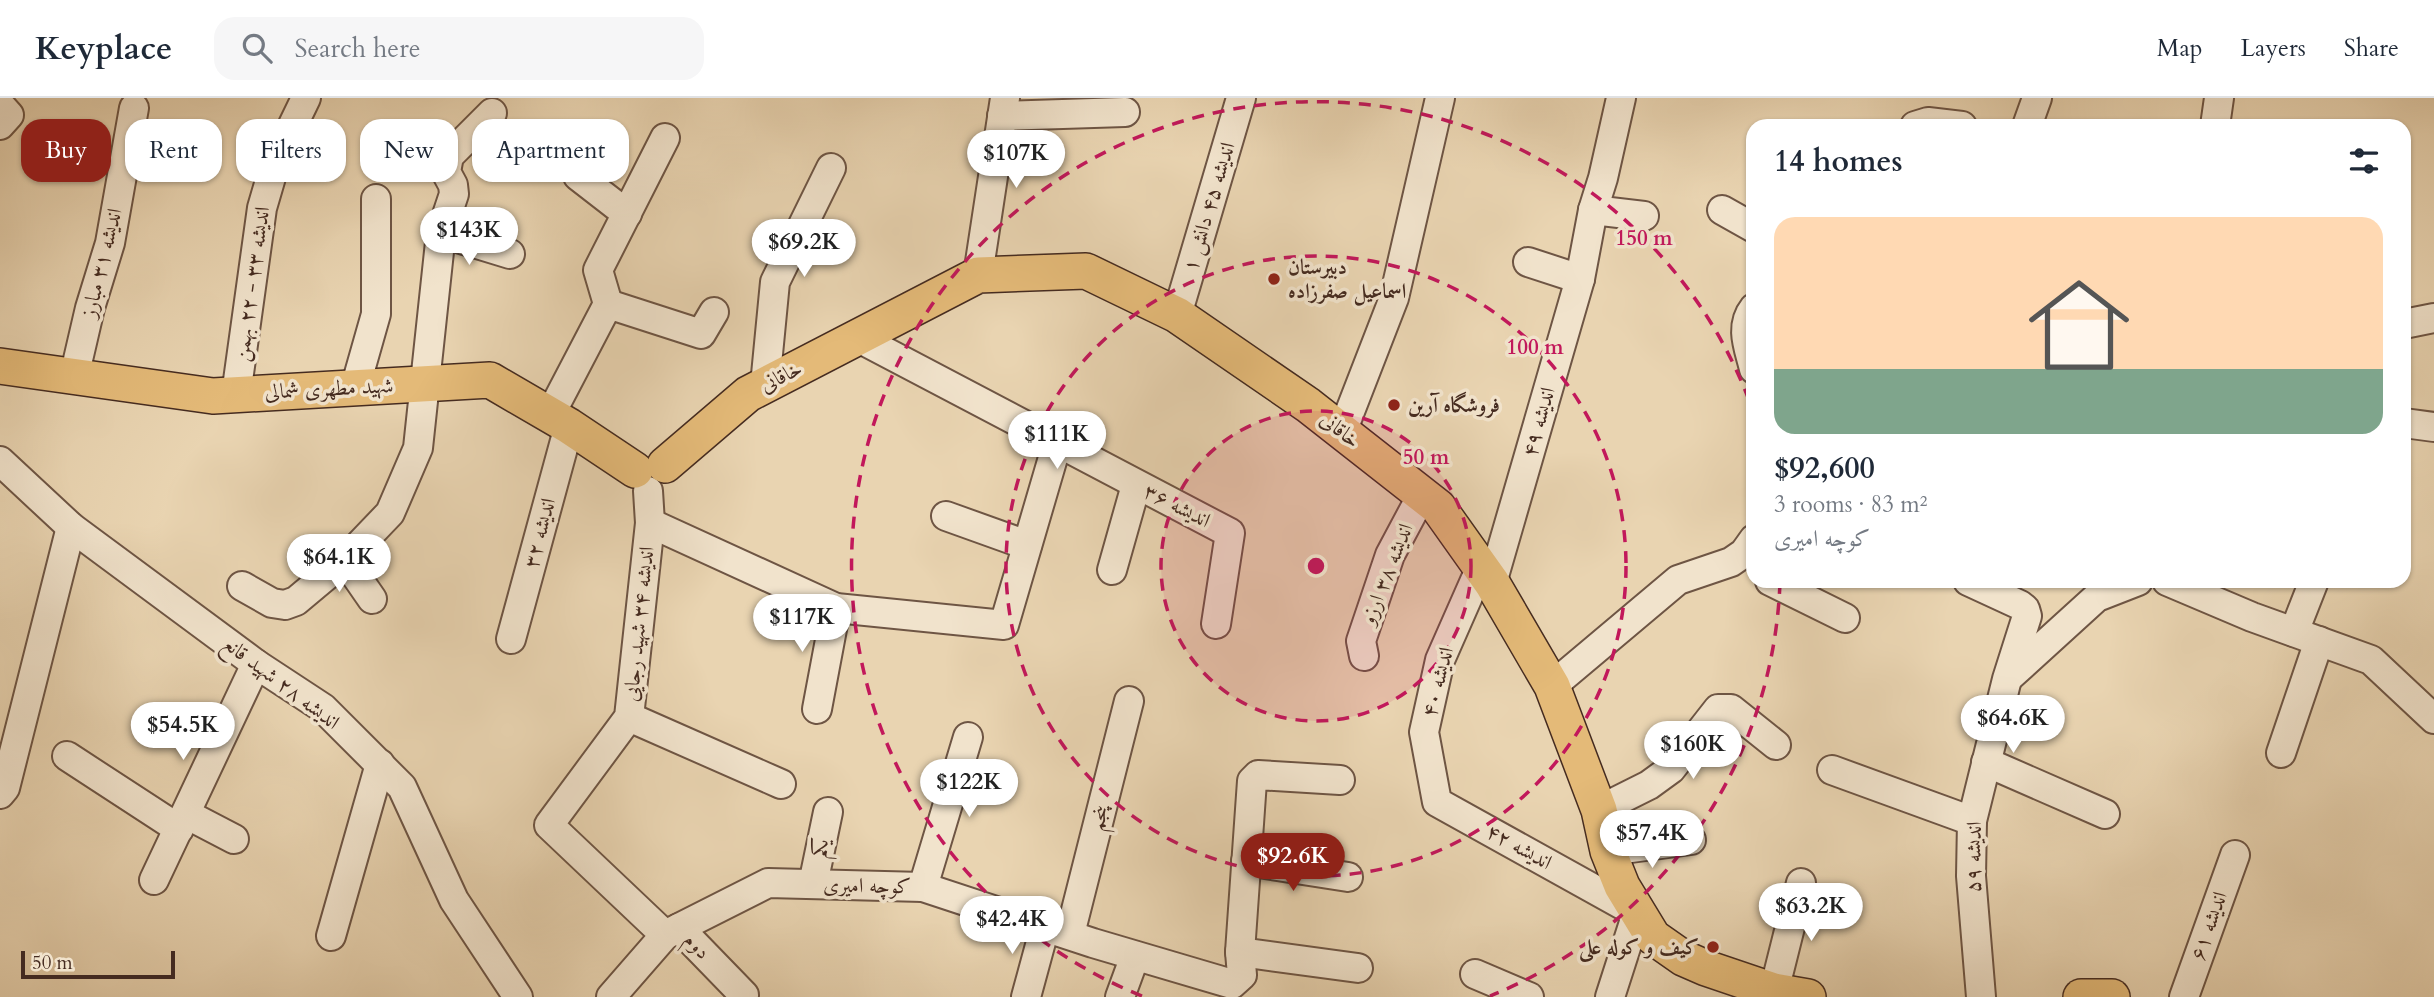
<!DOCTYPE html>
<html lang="en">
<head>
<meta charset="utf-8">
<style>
	:root { --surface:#fff; --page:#f6f6f7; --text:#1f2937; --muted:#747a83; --line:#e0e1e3; --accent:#8f2418 }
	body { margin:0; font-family:Cardo,Amiri,serif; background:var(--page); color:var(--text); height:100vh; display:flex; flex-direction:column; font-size:26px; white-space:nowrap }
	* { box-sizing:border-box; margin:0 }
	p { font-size:23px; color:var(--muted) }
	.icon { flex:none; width:38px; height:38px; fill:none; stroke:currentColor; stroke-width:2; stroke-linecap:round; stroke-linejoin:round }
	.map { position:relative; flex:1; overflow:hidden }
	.panel { position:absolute; left:1746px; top:21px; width:665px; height:469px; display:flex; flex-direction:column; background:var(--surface); border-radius:21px; box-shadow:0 2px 5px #0004 }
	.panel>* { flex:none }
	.hud { position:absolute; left:21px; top:21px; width:665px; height:63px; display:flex; gap:14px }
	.scale { position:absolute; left:21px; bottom:18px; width:154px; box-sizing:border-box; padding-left:7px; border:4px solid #452b20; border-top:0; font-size:19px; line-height:24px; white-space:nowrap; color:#452b20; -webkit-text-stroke:5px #f1e3cc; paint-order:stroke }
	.price { position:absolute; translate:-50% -60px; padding:0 16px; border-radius:24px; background:#fff; color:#222; font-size:23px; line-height:46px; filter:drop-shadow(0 2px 4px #0008) }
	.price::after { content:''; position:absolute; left:50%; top:42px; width:21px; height:16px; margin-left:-10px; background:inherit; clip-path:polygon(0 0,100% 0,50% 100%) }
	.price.current { background:var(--accent); color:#fff }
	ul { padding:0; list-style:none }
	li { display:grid; align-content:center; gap:14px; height:371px; padding:0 28px }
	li+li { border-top:2px solid var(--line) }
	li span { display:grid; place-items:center; height:217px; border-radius:21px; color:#555 }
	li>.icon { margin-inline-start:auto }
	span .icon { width:126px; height:126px; fill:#fffc; stroke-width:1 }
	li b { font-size:30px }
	h2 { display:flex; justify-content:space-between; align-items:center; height:84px; padding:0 28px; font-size:30px }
	.chip { padding:0 24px; border-radius:21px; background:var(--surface); box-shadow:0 2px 5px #0004; font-size:24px; line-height:63px }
	.chip.current { background:var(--accent); color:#fff }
	header { display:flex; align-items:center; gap:42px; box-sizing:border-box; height:98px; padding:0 35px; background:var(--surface); border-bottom:2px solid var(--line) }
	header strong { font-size:33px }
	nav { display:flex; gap:38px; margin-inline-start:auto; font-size:24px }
	.search { width:490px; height:63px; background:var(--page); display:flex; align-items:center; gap:18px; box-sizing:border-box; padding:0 24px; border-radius:21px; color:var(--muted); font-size:26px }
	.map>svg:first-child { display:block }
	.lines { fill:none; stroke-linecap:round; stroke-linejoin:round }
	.minor-casing { stroke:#6e5544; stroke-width:32 }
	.major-casing { stroke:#452b20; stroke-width:38 }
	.minor { stroke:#f1e3cc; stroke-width:28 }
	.major { stroke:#e4ba78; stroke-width:35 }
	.ring { fill:none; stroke:#c2185b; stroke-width:3.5; stroke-dasharray:12 9 }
	.poi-dot { fill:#8f2418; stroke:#f1e3cc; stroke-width:2.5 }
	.labels { text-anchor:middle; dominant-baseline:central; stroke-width:7; stroke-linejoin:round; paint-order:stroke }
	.street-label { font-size:21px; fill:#452b20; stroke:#f1e3cc }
	.poi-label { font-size:21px; font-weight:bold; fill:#452b20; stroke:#f1e3cc; text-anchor:start }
	.centre { fill:#c2185b; stroke:#f1e3cc; stroke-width:3.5 }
	.ring-label { font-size:21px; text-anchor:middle; font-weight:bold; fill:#c2185b; stroke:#f1e3cc; stroke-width:7; stroke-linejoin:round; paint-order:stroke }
</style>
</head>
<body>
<header>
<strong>Keyplace</strong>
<div class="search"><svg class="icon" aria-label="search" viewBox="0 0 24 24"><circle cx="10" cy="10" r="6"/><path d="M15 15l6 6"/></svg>Search here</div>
<nav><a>Map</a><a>Layers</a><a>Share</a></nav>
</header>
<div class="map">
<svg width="2434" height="899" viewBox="0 0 2434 899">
	<rect width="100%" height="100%" fill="#e9d4b1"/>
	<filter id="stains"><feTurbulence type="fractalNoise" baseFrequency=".00286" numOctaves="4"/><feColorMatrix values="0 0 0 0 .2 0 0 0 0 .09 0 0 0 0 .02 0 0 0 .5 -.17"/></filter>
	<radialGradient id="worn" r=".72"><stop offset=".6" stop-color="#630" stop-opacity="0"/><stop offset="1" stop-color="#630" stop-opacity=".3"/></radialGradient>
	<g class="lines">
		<g class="minor-casing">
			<g id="minor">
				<path d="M0,7L9,17L0,27"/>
				<path d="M1002,18L1125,14"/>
				<path d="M1915,28L1928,24L1962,28"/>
				<path d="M2027,28L2037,0"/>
				<path d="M2215,28L2219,0"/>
				<path d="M578,78L627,116"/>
				<path d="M1593,112L1644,118"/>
				<path d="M1722,112L1754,130"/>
				<path d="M441,135L510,156"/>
				<path d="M1528,164L1580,181"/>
				<path d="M978,177L1005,0"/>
				<path d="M608,206L701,236L714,214"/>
				<path d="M1754,210C1739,229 1749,250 1754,271"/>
				<path d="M1177,217L1241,0"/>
				<path d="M2404,226L2434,220"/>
				<path d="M857,239L1230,435L1216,526"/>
				<path d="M74,279L90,210L110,145L134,10"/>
				<path d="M765,287L775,184L831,70"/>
				<path d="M355,290L376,216V101"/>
				<path d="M236,297L262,110L276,62L306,0"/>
				<path d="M550,317L608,206L598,172L665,40"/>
				<path d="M2404,325L2434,329"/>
				<path d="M1342,334L1394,200L1440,0"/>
				<path d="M0,363L71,429L256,566L323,610L402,689L454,802L518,899"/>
				<path d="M946,418L1027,447"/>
				<path d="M650,425L836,510L1004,527L1057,346"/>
				<path d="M345,462L372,501"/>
				<path d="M1481,469L1440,562L1424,634L1437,704L1637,815L1610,899"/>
				<path d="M1112,472L1136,387"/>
				<path d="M1770,483L1845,520"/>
				<path d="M1968,483L2020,507L2025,511L2027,518L2007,581L1972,723L1971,778L1981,899"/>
				<path d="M2167,483L2252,519L2371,562L2434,621"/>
				<path d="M1492,485L1580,181L1593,112L1603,80L1621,0"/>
				<path d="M242,488L272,505L285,507L296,503L345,462L390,415L418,350L441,135L454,96L453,87L446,74L449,58L492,15"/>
				<path d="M2294,534L2314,483"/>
				<path d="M511,541L569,328"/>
				<path d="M1364,558L1361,543L1390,457L1422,397"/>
				<path d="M2009,579L2097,499L2138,483"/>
				<path d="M1552,588L1678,482L1731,464L1744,455L1754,441"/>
				<path d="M817,611L836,510"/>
				<path d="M629,619L781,686"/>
				<path d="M2281,655L2319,543"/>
				<path d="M67,658L179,731"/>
				<path d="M1986,664L2105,716"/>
				<path d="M1832,672L1972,723"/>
				<path d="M0,696L5,690L71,429"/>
				<path d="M1599,712L1649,687L1671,671L1718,611H1731L1776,647"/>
				<path d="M186,716L234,741"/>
				<path d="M1608,753L1691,742"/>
				<path d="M1246,763L1348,779"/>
				<path d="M154,782L256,566"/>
				<path d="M813,786L828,714"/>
				<path d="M923,789L968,639"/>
				<path d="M679,830L744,897"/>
				<path d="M1070,836L1129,603"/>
				<path d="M665,837L768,785L923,789L1093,845L1232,886L1242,877L1240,854L1252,683L1258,677L1340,682"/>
				<path d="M331,838L380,666"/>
				<path d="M1240,854L1358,870"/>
				<path d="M1475,876L1529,899"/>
				<path d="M1774,893L1801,785"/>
				<path d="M611,899L665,837L549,727L629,619L650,425L648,393"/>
				<path d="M1026,899L1045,829"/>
				<path d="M1120,899L1135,858"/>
				<path d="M2184,899L2235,757"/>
			</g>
		</g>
		<g class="major-casing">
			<g id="major">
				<path d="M0,268L213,298L490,282L569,328L635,372"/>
				<path d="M665,367L748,296L978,177L1086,173L1177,217L1308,307L1438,409L1492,485L1552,588L1599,712L1608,753L1622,788L1653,839L1683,860L1706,870L1774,893L1808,899"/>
				<path d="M2081,899H2112"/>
			</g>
		</g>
		<use href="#minor" class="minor"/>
		<use href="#major" class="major"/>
	</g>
	<circle cx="1316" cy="468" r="155" fill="#c2185b" fill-opacity=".12"/>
	<g class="ring">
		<circle cx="1316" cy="468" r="155"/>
		<circle cx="1316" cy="468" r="310"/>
		<path d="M1780 484A464 464 0 0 1 1490 898M1142 898A464 464 0 1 1 1753 313"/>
	</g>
	<g class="poi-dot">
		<circle cx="1274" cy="181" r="7"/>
		<circle cx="1394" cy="307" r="7"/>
		<circle cx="1713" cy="849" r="7"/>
	</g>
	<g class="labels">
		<g class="street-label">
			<text transform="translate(1209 109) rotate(-73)">اندیشه ۴۵ دانش ۱</text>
			<text transform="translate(102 165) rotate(-76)">اندیشه ۳۱ مبارز</text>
			<text transform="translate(252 186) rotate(-82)">اندیشه ۳۳ - ۲۲ بهمن</text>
			<text transform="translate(781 279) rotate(-27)">خاقانی</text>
			<text transform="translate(329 291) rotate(-3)">شهید مطهری شمالی</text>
			<text transform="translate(1539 324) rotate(-74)">اندیشه ۴۹</text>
			<text transform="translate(1340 332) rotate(38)">خاقانی</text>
			<text transform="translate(1177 408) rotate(27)">اندیشه ۳۶</text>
			<text transform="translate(540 435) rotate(-75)">اندیشه ۳۲</text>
			<text transform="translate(1387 476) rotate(-68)">اندیشه ۳۸ ارزو</text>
			<text transform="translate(639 526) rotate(-84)">اندیشه ۳۴ شهید رجایی</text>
			<text transform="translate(1438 584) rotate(-75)">اندیشه ۴۰</text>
			<text transform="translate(281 585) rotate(37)">اندیشه ۲۸ شهید قانع</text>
			<text transform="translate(1099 720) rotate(-76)">پنجم</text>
			<text transform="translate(1519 749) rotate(29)">اندیشه ۴۲</text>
			<text transform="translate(820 750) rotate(-78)">یکم</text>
			<text transform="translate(1974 759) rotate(-89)">اندیشه ۵۹</text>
			<text transform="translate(867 788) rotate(1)">کوچه امیری</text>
			<text transform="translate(2209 828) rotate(-70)">اندیشه ۶۱</text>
			<text transform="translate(697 848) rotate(46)">دوم</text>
		</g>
		<g class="poi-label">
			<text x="1288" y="169">دبیرستان<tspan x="1288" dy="24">اسماعیل صفرزاده</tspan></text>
			<text x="1408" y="307">فروشگاه آرین</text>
			<text x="1699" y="849" text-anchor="end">کیف و کوله علی</text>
		</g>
	</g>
	<circle cx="1316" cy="468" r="10" class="centre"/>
	<g class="ring-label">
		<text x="1644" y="147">150 m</text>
		<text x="1535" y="256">100 m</text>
		<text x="1426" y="366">50 m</text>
	</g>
	<rect width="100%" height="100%" filter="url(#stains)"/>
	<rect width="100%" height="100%" fill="url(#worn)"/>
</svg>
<div class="scale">50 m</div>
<b class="price" style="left:1016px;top:92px">$107K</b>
<b class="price" style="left:469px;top:169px">$143K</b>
<b class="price" style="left:804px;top:181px">$69.2K</b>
<b class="price" style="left:1057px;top:373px">$111K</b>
<b class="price" style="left:339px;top:496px">$64.1K</b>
<b class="price" style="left:802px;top:556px">$117K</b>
<b class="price" style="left:2013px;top:657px">$64.6K</b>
<b class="price" style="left:183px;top:664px">$54.5K</b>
<b class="price" style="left:1693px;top:683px">$160K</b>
<b class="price" style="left:969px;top:721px">$122K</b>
<b class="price" style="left:1652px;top:772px">$57.4K</b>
<b class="price current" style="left:1293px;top:795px">$92.6K</b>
<b class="price" style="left:1811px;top:845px">$63.2K</b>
<b class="price" style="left:1012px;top:858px">$42.4K</b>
<div class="hud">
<a class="chip current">Buy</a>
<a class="chip">Rent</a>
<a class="chip">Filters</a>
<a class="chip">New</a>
<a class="chip">Apartment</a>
</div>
<section class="panel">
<h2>14 homes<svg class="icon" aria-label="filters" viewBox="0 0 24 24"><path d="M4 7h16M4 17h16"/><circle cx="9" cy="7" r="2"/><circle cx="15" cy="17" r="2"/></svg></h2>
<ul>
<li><span style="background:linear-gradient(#ffd9b3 70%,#7fa58c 0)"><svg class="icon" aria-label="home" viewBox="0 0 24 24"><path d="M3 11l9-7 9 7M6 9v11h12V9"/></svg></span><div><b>$92,600</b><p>3 rooms · 83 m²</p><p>کوچه امیری</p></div></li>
</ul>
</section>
</div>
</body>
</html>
